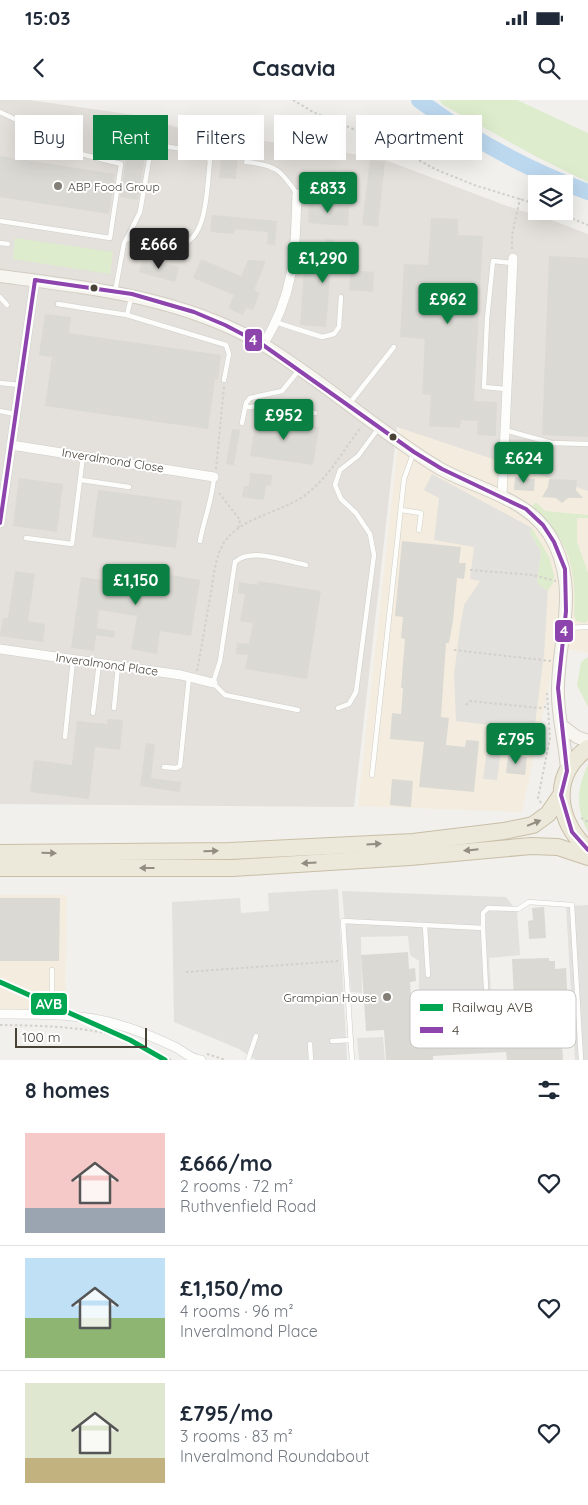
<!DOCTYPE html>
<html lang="en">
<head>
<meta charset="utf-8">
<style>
	:root { --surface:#fff; --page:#f2f2f3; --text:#1f2937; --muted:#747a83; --line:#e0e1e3; --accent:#0b8043 }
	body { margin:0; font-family:Quicksand,sans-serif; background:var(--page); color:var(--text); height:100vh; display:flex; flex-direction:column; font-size:19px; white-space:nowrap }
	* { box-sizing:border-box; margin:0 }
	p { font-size:16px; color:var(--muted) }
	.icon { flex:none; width:28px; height:28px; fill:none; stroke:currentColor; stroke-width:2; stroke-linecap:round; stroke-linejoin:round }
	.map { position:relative; height:960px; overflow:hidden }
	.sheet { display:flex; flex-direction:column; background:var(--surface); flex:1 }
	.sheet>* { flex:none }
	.banner { position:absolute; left:15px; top:15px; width:559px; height:45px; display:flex; gap:10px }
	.controls { position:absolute; left:528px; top:75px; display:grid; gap:10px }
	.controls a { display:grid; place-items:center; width:45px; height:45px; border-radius:0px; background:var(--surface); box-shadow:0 5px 20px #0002; font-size:25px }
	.scale { position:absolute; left:15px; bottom:12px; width:132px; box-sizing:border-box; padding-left:5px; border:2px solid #484237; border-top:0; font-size:14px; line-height:18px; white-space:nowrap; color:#484237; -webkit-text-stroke:4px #fff; paint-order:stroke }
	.price { position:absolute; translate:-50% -42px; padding:0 11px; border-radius:5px; background:var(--accent); color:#fff; font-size:16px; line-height:32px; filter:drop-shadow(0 1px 2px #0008) }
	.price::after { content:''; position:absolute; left:50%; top:30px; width:15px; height:11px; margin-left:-8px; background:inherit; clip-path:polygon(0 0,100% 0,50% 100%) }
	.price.on { background:#222; color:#fff }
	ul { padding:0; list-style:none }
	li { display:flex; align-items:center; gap:15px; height:125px; padding:0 25px }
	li+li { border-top:1px solid var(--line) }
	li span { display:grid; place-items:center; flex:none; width:140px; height:100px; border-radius:0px; color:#555 }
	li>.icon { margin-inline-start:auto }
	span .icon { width:60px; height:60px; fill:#fffc; stroke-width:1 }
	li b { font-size:21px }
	h2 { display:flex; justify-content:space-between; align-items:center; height:60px; padding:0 25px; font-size:21px }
	.tag { padding:0 18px; border-radius:0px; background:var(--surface); box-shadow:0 5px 20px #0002; font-size:18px; line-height:45px }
	.tag.on { background:var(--accent); color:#fff }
	.status { display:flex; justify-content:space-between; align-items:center; height:35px; padding:0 25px; background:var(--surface); direction:ltr }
	.status svg { height:14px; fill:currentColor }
	header { display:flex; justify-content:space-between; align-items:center; height:65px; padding:0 25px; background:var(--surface); font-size:22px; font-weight:700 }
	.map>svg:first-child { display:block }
	.commercial { fill:#f4eddf }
	.industrial { fill:#e4e0db }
	.green { fill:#ddeccc }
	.parking { fill:#e3e1dd }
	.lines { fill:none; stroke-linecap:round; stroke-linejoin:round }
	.river { stroke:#bcd8ef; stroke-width:16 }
	.building { fill:#dbd9d4 }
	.lane-casing { stroke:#cfcec9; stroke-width:5.5 }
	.street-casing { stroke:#cfcec9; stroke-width:10 }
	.secondary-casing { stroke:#d1cdc3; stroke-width:14 }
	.highway-casing { stroke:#c9bea7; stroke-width:18 }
	.path { stroke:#d1d0cb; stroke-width:2; stroke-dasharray:2.5 2.5; stroke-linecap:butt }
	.lane { stroke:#fdfdfc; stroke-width:4.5 }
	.street { stroke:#fdfdfc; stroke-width:9 }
	.secondary { stroke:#f7f5ef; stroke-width:12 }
	.highway { stroke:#ece8da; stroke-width:16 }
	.bus-1-casing { stroke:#fff; stroke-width:8 }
	.bus-1 { stroke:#8e44ad; stroke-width:4 }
	.rail-1-casing { stroke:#fff; stroke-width:9 }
	.rail-1 { stroke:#00a651; stroke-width:5 }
	.oneway { fill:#928d80 }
	.poi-dot { fill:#837f76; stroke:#fff; stroke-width:2 }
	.bus-dot { fill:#484237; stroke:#fff; stroke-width:2 }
	.labels { text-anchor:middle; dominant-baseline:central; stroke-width:4; stroke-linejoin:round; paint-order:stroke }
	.poi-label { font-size:12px; fill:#484237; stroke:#fff; text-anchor:start }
	.street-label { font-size:12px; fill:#484237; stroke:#fff }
	.key { fill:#fff; stroke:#c8c6c3; stroke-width:1 }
	.key-label { font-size:14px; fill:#484237 }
	.line-badge { stroke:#fff; stroke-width:2 }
	.badge-label { font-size:14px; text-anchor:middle; font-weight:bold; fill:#fff }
</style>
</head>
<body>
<div class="status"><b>15:03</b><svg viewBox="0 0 49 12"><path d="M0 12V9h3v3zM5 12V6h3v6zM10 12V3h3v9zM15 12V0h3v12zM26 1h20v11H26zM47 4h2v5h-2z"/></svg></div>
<header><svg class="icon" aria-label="back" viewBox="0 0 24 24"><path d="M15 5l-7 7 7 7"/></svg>Casavia<svg class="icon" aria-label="search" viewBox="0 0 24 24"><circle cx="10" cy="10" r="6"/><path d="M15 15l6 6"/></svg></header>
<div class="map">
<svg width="588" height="960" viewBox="0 0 588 960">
	<rect width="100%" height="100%" fill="#f1f0ec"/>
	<g class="commercial">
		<path d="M400,326L588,391V553L557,547L522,712L358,706Z"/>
		<path d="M0,795H67L65,911L0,910Z"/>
	</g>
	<path class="industrial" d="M0,0H30L134,15L183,29L380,58L507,106L554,121L588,134V391L397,327L354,707L0,704Z"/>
	<g class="green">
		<path d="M439,0H517L588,33V82L537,57L443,5Z"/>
		<path d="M15,138L113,152L110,174L13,159Z"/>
		<path d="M536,402L545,411L588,415V418H577V442L588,473V520L585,523L576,521L574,515C577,468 568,438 532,406Z"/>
		<path d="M532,428L549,457L554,475L553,483L548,490L541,487L537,482L541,452L530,433Z"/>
		<path d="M588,557V607L577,585L581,562Z"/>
		<path d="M588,664V732C575,707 577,689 588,664Z"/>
	</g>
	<g class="parking">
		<path d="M432,374L532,428L530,433L541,452L537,482L541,487L548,490L544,555L531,655L501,651L497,680L483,679L490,625L456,621L454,575L460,527L464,505L480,481L470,479L474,447L434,440L439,398L424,390Z"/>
		<path d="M338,789L347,960H256L239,949L174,922L172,802L240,798L241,813L269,811L268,793Z"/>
		<path d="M342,791L506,797L517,811L520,855L489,858L491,891L419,896V861L410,855L408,836L361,837L362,893L351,892Z"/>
		<path d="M588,805V960H575L566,806Z"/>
		<path d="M383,937L385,960H359L357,938Z"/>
	</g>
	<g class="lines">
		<path class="river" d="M419,0C470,38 528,70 588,92"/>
	</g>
	<g class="building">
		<path d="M223,41L239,42L236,79L219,78Z"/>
		<path d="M127,54L145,56L138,100L120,97Z"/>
		<path d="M0,56L115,74L109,114L0,97Z"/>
		<path d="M370,60L385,62L378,127L362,125Z"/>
		<path d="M324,76L337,77L336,87L323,86Z"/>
		<path d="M309,103L349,106L348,126L308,123Z"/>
		<path d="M212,115L277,121L275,145L267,144L268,132L235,129L234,134L210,132Z"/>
		<path d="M431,118L458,119V135L483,136L474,301L497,302L496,336L477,335L478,321L461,320L460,328L429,326L431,295L422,294L425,239L400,237L404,164L428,165Z"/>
		<path d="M326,139L333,140L332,145L358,148L355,169L331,167L326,227L300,225L304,168L323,169Z"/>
		<path d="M549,156L588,158V337L542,335Z"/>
		<path d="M143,157L179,167L175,182L139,172Z"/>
		<path d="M201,159L241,176L248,160L266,161L254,190L260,193L253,210L246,208L243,215L228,208L234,195L193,178Z"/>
		<path d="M351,170L374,172L373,192L349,190Z"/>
		<path d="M45,214L71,217L69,233L221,255L218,280L215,279L208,329L45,306L52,257L39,255Z"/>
		<path d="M256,317L319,327L313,365L250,356Z"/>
		<path d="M232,329L240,330L234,365L226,364Z"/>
		<path d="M250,373L272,375L271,386L266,385L264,400L242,397L244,386H249Z"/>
		<path d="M515,377L535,379L534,391L514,390Z"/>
		<path d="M19,378L63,384L57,432L13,426Z"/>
		<path d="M549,379L577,380L576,390L583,398H568L562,403L556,398L542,397L548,387Z"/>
		<path d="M98,390L182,401L176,448L92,437Z"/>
		<path d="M402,441L461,447L459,463H466L464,479L457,478L453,521L449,543H446L441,617L449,618L446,645L465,647L466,640L479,641L474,692L419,687L424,642L390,639L392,613L401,614L403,588H401L405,539L401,538L403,517L395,516Z"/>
		<path d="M113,465L200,480L191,536L160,531L157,554L131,549L137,516L99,510L97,528L115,531L114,538L96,535L94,551L71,548L81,477L110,481Z"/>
		<path d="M15,471L35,474L28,521L45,524L43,542L0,536L3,518H8Z"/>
		<path d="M258,481L321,491L307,579L245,569L248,555L236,554L237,543L249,544L253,523L240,521L245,494L238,493L239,482L258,485Z"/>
		<path d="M108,619L123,620L120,650L95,647L89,699L30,692L34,660L72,665L77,621L107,624Z"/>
		<path d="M146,643L155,644L151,678L181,682L180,692L140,686Z"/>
		<path d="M508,655L527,657L525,675L506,673Z"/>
		<path d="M392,679L413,681L411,707L390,705Z"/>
		<path d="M0,798H60L59,861H0Z"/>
		<path d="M544,807L546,838L529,839L528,821L533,820L532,808Z"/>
		<path d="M408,852L409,869L415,868L416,881L410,882L412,913L434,914L435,902L488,899L489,915L495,916V920L515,919L512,859L549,858V861H555V869L566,868L569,925L561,926L563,960H507L506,952L433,956V960H386L384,930L366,931L361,855Z"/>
	</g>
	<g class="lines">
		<g class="lane-casing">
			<g id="lane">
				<path d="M0,12L21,22L33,42L121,64L110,138L0,121"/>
				<path d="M246,62C276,65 281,70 297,94L313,89L353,93"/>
				<path d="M0,143L8,144"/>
				<path d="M115,192L124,143L128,136L140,112L151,49L158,45L206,53L210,61C207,83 208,140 181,144C163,147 144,138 126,139"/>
				<path d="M0,197L7,205"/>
				<path d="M131,198L127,215L226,245L229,254L224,280"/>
				<path d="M58,204L127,215"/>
				<path d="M275,222L322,237L334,234L339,227L341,197"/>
				<path d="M0,283L20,285"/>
				<path d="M506,289L484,287L487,219L493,161L513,163"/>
				<path d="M349,304L394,247"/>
				<path d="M245,307H252L261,303L315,313"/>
				<path d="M0,311L15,314"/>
				<path d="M242,323L246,303L250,298L282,291L299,270"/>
				<path d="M505,330L552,343L588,344"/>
				<path d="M81,380L129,387"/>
				<path d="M401,410L421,413L419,430"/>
				<path d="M26,438L72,444L83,356"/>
				<path d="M200,441C204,418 212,402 214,377"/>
				<path d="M566,528L588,527"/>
				<path d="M114,608L118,566"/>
				<path d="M338,608L349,604L356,592L374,455L370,434L356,413L341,399L335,385L340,370L358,356L378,329"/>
				<path d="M298,610L225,595L213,583L220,561L235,462C251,447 286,461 306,465"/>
				<path d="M93,613L99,563"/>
				<path d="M65,637L73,560"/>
				<path d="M164,667L176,668L180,666L189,577"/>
				<path d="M372,675L404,379L413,354"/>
				<path d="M425,826L428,875"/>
				<path d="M483,828V813L488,808L518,809L529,802L572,805L581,960"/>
				<path d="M52,914V870"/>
				<path d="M332,941L351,940"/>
				<path d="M310,944L311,960"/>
				<path d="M248,960L256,936"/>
				<path d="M352,960L343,821L483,828L486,888"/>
			</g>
		</g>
		<g class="street-casing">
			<g id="street">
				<path d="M263,245C295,193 295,153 297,94"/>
				<path d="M11,345L214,377"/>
				<path d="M502,396L513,158"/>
				<path d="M0,423L35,180"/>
				<path d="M0,549L181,575L213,583"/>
				<path d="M0,914C44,914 87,913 129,928C144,933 160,940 175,947C185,952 190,959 201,960"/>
			</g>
		</g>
		<g class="secondary-casing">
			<g id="secondary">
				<path d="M0,176C91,188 181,197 262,244C324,281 377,331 439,368C479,391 534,398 555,445C578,494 558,539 558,590C557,617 566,644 567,671"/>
				<path d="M561,625L577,637L588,641"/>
			</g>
		</g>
		<g class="highway-casing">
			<g id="highway">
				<path d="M588,648C549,676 557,720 588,750"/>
				<path d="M0,753L230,751L413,742L504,731L533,725L548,714L561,695"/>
				<path d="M0,768H233L410,757L531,746L558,747L588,757"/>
			</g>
		</g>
		<g class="path">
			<path d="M293,0L313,12L391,45L435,69L474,85L536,104"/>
			<path d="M554,111L588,125"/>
			<path d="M512,149C511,130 517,116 520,98"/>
			<path d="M216,369L224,287"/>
			<path d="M219,393L240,420L238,429"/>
			<path d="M470,470L533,475L556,481"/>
			<path d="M454,550L551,561"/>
			<path d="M197,571C202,545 206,519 211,493C213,479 215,461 221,448C237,415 284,414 309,392C330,375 345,348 361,327"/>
			<path d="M466,605L470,601L539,608L546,607"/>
			<path d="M541,703L538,698L550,638L547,593"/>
			<path d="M581,718L588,722"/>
			<path d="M186,872L339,861"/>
			<path d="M0,925C57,926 121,926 171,960"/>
			<path d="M207,954L226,960"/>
		</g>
		<use href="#lane" class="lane"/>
		<use href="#street" class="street"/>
		<use href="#secondary" class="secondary"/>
		<use href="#highway" class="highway"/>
		<g class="bus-1-casing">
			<g id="bus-1">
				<path d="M35,180L132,194L194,212L225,225L263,245L414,352L442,369L526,409L543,425L554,442L565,469L566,511L558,588L567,671L561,695L572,732L588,750"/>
				<path d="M0,423L35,180"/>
			</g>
		</g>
		<use href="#bus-1" class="bus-1"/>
		<g class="rail-1-casing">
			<path id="rail-1" d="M0,882L130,940L165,960"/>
		</g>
		<use href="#rail-1" class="rail-1"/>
	</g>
	<defs><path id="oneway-solid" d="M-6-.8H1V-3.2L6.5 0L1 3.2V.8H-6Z" transform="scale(1.25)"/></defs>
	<g class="oneway">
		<use href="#oneway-solid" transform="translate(534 723) rotate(-22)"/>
		<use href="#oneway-solid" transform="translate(374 744) rotate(-3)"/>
		<use href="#oneway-solid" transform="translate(471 750) rotate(174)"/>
		<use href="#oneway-solid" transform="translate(211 751) rotate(-1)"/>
		<use href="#oneway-solid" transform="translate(49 753) rotate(1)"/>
		<use href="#oneway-solid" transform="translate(309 763) rotate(177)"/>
		<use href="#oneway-solid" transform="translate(147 768) rotate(180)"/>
	</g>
	<g class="poi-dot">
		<circle cx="58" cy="86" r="5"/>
		<circle cx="387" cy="897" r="5"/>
	</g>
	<g class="bus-dot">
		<circle cx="94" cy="188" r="4.5"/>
		<circle cx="393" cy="337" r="4.5"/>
	</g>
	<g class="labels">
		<g class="poi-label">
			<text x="68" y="86">ABP Food Group</text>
			<text x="377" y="897" text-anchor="end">Grampian House</text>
		</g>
		<g class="street-label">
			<text transform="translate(113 360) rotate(9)">Inveralmond Close</text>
			<text transform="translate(107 564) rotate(8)">Inveralmond Place</text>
		</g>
	</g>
	<rect x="410" y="890" width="166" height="58" rx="8" class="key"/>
	<rect x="420" y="904" width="23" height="7" fill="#00a651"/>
	<rect x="420" y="927" width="23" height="6" fill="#8e44ad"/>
	<g class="key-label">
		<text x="452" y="912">Railway AVB</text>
		<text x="452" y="935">4</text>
	</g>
	<g class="line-badge">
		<rect x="244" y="228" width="19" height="24" rx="5" fill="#8e44ad"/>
		<rect x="554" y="519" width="20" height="24" rx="5" fill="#8e44ad"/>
		<rect x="30" y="892" width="38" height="24" rx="5" fill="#00a651"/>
	</g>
	<g class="badge-label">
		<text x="253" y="245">4</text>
		<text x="564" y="536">4</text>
		<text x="49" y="909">AVB</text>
	</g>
</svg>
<div class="controls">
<a><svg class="icon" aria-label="layers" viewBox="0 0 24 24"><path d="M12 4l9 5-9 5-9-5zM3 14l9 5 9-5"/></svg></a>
</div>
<div class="scale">100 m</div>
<b class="price" style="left:328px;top:114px">£833</b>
<b class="price on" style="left:159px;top:170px">£666</b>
<b class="price" style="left:323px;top:184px">£1,290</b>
<b class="price" style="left:448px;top:225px">£962</b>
<b class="price" style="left:284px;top:341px">£952</b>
<b class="price" style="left:524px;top:384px">£624</b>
<b class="price" style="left:136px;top:506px">£1,150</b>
<b class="price" style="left:516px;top:665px">£795</b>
<div class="banner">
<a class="tag">Buy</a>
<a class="tag on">Rent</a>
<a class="tag">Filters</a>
<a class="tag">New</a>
<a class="tag">Apartment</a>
</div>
</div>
<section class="sheet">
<h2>8 homes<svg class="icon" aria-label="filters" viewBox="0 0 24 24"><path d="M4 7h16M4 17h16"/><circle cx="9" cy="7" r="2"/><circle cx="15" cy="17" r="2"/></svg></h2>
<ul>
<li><span style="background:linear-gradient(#f6c9c9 75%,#9aa5b1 0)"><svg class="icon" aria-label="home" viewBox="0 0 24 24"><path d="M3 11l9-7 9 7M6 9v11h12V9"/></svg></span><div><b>£666/mo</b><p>2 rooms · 72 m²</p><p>Ruthvenfield Road</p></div><svg class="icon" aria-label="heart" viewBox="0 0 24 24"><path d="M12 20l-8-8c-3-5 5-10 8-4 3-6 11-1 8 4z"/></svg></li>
<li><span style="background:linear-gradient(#bfe0f5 60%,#8fb573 0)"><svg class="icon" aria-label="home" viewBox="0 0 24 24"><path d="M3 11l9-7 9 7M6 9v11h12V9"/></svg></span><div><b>£1,150/mo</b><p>4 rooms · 96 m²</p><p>Inveralmond Place</p></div><svg class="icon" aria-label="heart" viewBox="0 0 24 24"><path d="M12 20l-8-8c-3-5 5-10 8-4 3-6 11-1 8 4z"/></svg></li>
<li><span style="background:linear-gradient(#dfe7d0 75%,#c2b280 0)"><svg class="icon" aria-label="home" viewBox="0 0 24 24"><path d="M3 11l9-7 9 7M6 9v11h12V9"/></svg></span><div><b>£795/mo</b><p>3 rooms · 83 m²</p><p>Inveralmond Roundabout</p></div><svg class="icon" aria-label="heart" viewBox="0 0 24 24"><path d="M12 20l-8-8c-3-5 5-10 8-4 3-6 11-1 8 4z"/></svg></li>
</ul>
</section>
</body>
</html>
